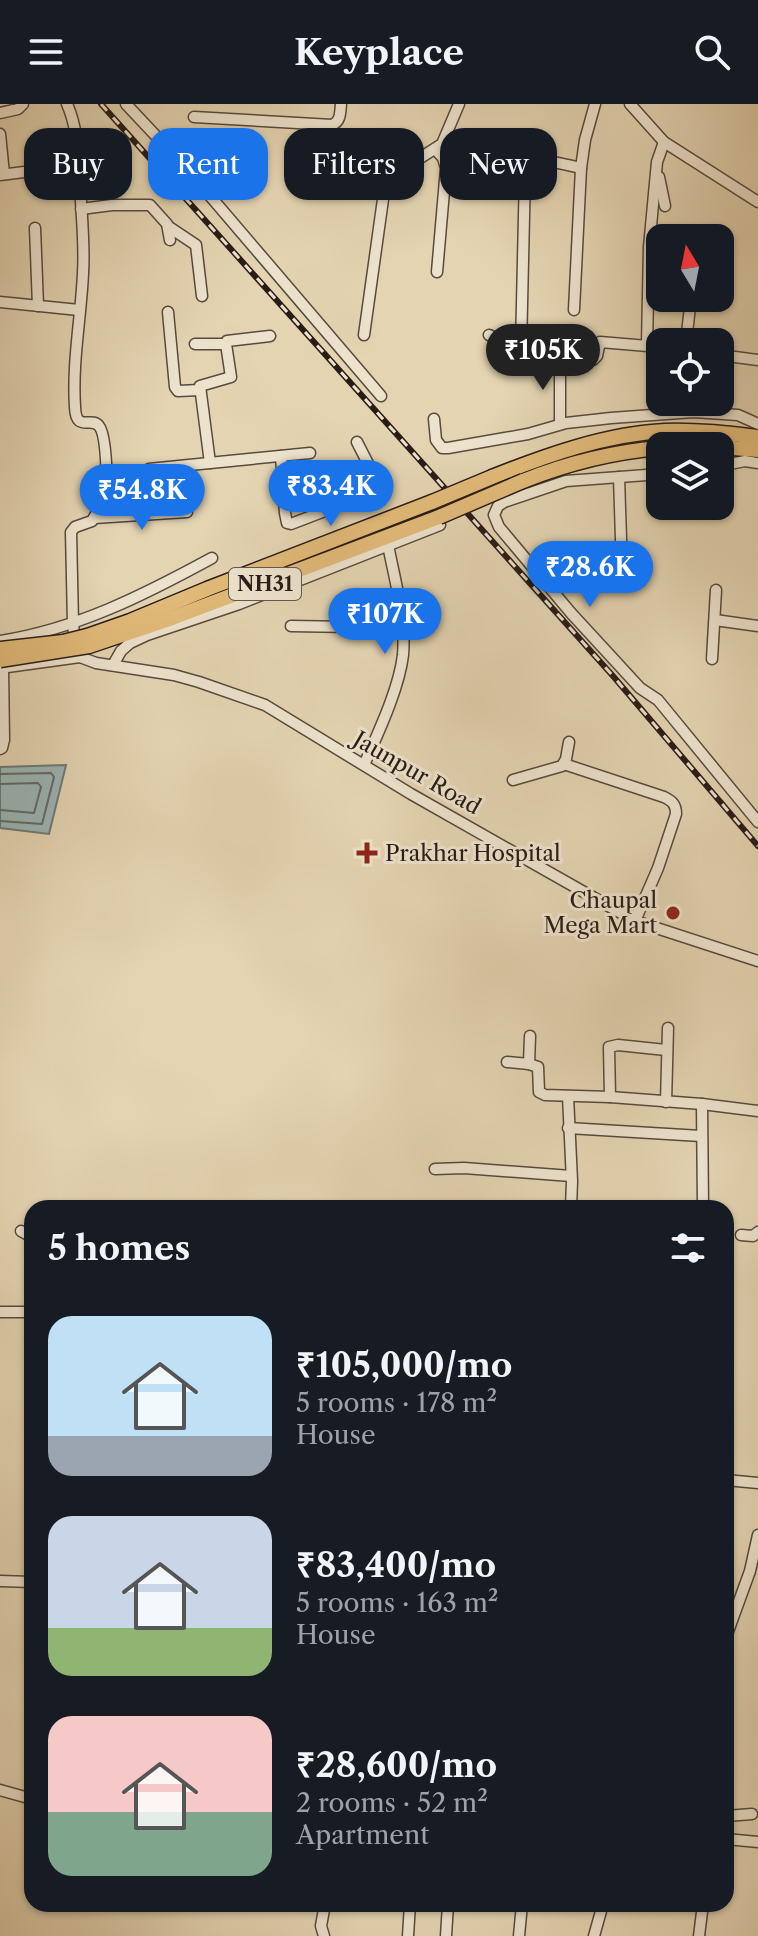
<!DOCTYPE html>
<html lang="en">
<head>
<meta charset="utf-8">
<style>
	:root { --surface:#171b24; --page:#242831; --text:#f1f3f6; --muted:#9ea1a6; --accent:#1a73e8 }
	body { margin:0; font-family:"Libre Caslon Text",serif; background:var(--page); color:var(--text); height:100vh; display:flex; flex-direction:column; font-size:30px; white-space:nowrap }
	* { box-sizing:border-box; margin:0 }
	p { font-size:26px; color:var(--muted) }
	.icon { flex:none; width:44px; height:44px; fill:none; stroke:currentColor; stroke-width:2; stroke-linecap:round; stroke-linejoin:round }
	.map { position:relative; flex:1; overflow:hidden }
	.details { position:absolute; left:24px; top:1096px; width:710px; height:712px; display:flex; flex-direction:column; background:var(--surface); border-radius:24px; box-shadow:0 2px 6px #0004 }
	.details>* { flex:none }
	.banner { position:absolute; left:24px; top:24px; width:710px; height:72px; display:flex; gap:16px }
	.needle { width:52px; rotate:350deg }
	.fabs { position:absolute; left:646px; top:120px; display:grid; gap:16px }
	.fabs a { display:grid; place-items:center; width:88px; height:88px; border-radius:16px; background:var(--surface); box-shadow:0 2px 6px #0004; font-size:40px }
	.price { position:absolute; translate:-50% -68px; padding:0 18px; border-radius:28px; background:var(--accent); color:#fff; font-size:26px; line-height:52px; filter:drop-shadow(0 2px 4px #0008) }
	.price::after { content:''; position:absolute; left:50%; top:48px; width:24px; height:18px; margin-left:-12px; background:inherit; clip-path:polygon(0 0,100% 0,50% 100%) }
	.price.active { background:#222; color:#fff }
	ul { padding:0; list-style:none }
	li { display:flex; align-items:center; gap:24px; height:200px; padding:0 24px }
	li span { display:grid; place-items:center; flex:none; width:224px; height:160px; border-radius:24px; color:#555 }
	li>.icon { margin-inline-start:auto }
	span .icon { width:96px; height:96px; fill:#fffc; stroke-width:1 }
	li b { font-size:34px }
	h2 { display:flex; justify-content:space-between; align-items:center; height:96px; padding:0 24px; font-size:34px }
	.pill { padding:0 28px; border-radius:24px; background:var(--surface); box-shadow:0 2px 6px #0004; font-size:28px; line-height:72px }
	.pill.active { background:var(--accent); color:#fff }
	header { display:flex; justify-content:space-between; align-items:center; height:104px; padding:0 24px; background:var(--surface); font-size:36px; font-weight:700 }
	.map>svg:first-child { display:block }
	.water { fill:#9ab5b7; stroke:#6c7877; stroke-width:2 }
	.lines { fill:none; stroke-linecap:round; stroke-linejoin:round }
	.shore { stroke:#616867; stroke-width:2 }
	.minor-casing { stroke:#574a3e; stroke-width:13 }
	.highway-casing { stroke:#281c17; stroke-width:17 }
	.minor { stroke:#ede3cd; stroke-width:10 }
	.highway { stroke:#e2ba79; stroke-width:14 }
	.rail-casing { stroke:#281c17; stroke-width:6 }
	.rail { stroke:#ede3cd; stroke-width:3; stroke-dasharray:9; stroke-linecap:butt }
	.highway-bridge-casing { stroke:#281c17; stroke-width:17; stroke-linecap:butt }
	.highway-bridge { stroke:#e2ba79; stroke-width:14 }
	.poi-dot { fill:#8f2418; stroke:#ede3cd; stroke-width:3 }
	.labels { text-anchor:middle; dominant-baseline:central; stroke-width:6; stroke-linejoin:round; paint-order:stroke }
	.shield { fill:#ede3cd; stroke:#63584e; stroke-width:2 }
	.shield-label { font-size:20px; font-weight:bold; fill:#281c17 }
	.street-label { font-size:22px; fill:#281c17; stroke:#ede3cd }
	.poi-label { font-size:22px; fill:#281c17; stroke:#ede3cd; text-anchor:start }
</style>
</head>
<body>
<header><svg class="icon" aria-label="menu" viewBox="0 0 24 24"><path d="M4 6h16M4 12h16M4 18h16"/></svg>Keyplace<svg class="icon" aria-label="search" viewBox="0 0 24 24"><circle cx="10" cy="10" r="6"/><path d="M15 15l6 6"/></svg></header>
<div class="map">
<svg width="758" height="1832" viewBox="0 0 758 1832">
	<rect width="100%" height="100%" fill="#e4d4b2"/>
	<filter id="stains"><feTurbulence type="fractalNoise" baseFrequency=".0025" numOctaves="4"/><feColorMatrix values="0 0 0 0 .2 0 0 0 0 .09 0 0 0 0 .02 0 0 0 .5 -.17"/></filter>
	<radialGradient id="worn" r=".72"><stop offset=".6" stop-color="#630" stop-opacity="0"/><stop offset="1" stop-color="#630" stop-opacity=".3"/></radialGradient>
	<path class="water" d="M66,661L49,730L0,724V663Z"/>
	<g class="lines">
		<g class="shore">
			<path d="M0,670L51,669L54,673L42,720L0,717"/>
			<path d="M0,680L38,679L41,683L34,709L0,706"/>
		</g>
		<g class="minor-casing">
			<g id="minor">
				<path d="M67,0C78,25 78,51 80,78C81,108 85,139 83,169C81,214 72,258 75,303C76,329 91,312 99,322C107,331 107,381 107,395"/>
				<path d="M126,0L187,65L381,292"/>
				<path d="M630,0L664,38L758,98"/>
				<path d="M0,9L18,5L23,0"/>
				<path d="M194,13L332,21C341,17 340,9 341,0"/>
				<path d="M0,30L4,70"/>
				<path d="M435,45L443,54L446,64L437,168"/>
				<path d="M581,64C564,61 534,49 525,68L521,244C533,258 575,255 593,256L597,252L600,238L660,243"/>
				<path d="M0,71L24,68"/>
				<path d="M659,73L665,102"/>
				<path d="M81,105L112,101H150L167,120L170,136"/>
				<path d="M169,123L196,141L202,192"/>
				<path d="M35,124L38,202"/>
				<path d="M0,198L79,206"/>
				<path d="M574,206L581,64L585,36L595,0"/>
				<path d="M168,208L175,283L178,287L200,286"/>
				<path d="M364,231L385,81L392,72L442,40L459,0"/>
				<path d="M489,231L523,247"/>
				<path d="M686,238L691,194"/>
				<path d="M195,240H226"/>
				<path d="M647,241L649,143L657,58L664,38"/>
				<path d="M720,251L758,256"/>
				<path d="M434,315L436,336L442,344H448L528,330L566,319L611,314L694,308L738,311L758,320"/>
				<path d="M560,320V255"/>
				<path d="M310,349L149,365L143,368L121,387L103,398L92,417L75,423L71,428L73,520L76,548L80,553L96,559L174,571L199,578L265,601L411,690L635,817L758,857"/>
				<path d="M281,352L285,409L287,419L291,420L377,387L379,381L357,338"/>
				<path d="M210,359L200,282L231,273L226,240L227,237L270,232"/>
				<path d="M720,362L745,357L758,359"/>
				<path d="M660,370L566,377L504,398L498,402L494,411L499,423L571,509L640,584L658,596L758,718"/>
				<path d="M619,373L622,466"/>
				<path d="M94,414L187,408"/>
				<path d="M715,516L758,522"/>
				<path d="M291,522L352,523L367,513L402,516"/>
				<path d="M0,537C77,525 144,491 212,454"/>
				<path d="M712,555L716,486"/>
				<path d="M113,561L121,547L130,539L147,531L239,500L440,421"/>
				<path d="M0,564L80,553"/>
				<path d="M0,645L2,644L4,636L3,564"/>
				<path d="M564,660L664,693C672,697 676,700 676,710L658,764L635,817"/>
				<path d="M364,661C378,629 399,585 403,551C406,515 395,477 388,441"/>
				<path d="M513,676L562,662L566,655L569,638"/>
				<path d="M507,958L529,960L538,963L539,988L545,991L610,993L702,1000L758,1007"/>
				<path d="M529,960L530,932"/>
				<path d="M568,992L572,1077L571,1104"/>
				<path d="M610,993L609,943L618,941L666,946"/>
				<path d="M666,998L668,924"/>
				<path d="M702,1000L703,1104"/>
				<path d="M568,1024L701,1032"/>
				<path d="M435,1065L464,1064L571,1072"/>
				<path d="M21,1127L32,1133"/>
				<path d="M741,1131L753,1132L758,1128"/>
				<path d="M0,1208H32"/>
				<path d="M726,1376L758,1379"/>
				<path d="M0,1477L32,1478"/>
				<path d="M726,1533L750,1467L758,1431"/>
				<path d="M0,1686L32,1695"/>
				<path d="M726,1712L752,1710"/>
				<path d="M726,1735L758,1738"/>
				<path d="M324,1832L321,1822L325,1800"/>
				<path d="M408,1832L410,1800"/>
				<path d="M446,1832L448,1800"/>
				<path d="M519,1832L522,1800"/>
				<path d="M594,1832L603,1800"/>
				<path d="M699,1832L703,1800"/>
			</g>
		</g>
		<g class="highway-casing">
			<g id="highway">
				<path d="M683,342H701"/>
				<path d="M720,343L758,346"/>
				<path d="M492,373C547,351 606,330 665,327C696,326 728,329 758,333"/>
				<path d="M523,377C568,359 612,348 660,344"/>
				<path d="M87,532L130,517L207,485L432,398"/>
				<path d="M89,542L172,514L439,413"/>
			</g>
		</g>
		<use href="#minor" class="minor"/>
		<use href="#highway" class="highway"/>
		<g class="rail-casing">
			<path id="rail" d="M101,0L613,572L758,742"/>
		</g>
		<use href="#rail" class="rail"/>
		<g class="highway-bridge-casing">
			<g id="highway-bridge">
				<path d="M432,398L492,373"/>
				<path d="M439,413L523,377"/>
				<path d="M0,545L63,538L87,532"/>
				<path d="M0,556L89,542"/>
			</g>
		</g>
		<use href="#highway-bridge" class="highway-bridge"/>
	</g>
	<g class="poi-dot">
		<path d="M363 737h8v8h8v8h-8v8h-8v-8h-8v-8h8z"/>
		<circle cx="673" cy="809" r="8"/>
	</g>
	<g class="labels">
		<rect class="shield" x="229" y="464" width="72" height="32" rx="6"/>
		<g class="shield-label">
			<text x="265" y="480">NH31</text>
		</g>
		<g class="street-label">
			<text transform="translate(417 669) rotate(30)">Jaunpur Road</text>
		</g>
		<g class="poi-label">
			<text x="385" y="749">Prakhar Hospital</text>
			<text x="657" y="796" text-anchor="end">Chaupal<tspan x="657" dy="25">Mega Mart</tspan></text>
		</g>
	</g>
	<rect width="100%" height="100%" filter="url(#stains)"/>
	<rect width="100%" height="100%" fill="url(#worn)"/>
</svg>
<div class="fabs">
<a><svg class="needle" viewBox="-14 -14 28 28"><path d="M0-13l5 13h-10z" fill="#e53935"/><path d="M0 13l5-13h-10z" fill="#9ea1a6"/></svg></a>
<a><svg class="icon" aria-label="locate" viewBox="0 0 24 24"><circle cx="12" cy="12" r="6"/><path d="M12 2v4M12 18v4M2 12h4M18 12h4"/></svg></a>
<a><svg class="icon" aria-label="layers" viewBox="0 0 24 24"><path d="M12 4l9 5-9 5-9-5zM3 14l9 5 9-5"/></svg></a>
</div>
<b class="price active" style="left:543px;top:288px">₹105K</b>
<b class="price" style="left:331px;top:424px">₹83.4K</b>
<b class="price" style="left:142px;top:428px">₹54.8K</b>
<b class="price" style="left:590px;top:505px">₹28.6K</b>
<b class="price" style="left:385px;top:552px">₹107K</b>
<div class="banner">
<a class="pill">Buy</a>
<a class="pill active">Rent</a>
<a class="pill">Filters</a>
<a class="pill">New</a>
</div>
<section class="details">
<h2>5 homes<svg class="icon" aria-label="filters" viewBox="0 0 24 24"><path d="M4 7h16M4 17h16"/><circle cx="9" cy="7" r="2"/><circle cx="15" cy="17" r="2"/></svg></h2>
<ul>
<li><span style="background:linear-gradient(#bfe0f5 75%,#9aa5b1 0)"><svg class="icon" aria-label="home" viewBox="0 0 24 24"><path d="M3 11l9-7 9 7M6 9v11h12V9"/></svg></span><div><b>₹105,000/mo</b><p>5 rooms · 178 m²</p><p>House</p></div></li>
<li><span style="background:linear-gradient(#c9d6e8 70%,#8fb573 0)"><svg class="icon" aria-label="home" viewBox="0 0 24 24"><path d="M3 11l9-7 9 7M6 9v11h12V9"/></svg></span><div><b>₹83,400/mo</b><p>5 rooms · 163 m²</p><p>House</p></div></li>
<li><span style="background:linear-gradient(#f6c9c9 60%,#7fa58c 0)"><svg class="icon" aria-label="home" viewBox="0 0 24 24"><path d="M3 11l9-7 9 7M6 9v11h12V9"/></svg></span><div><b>₹28,600/mo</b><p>2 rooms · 52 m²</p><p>Apartment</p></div></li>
</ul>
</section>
</div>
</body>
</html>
